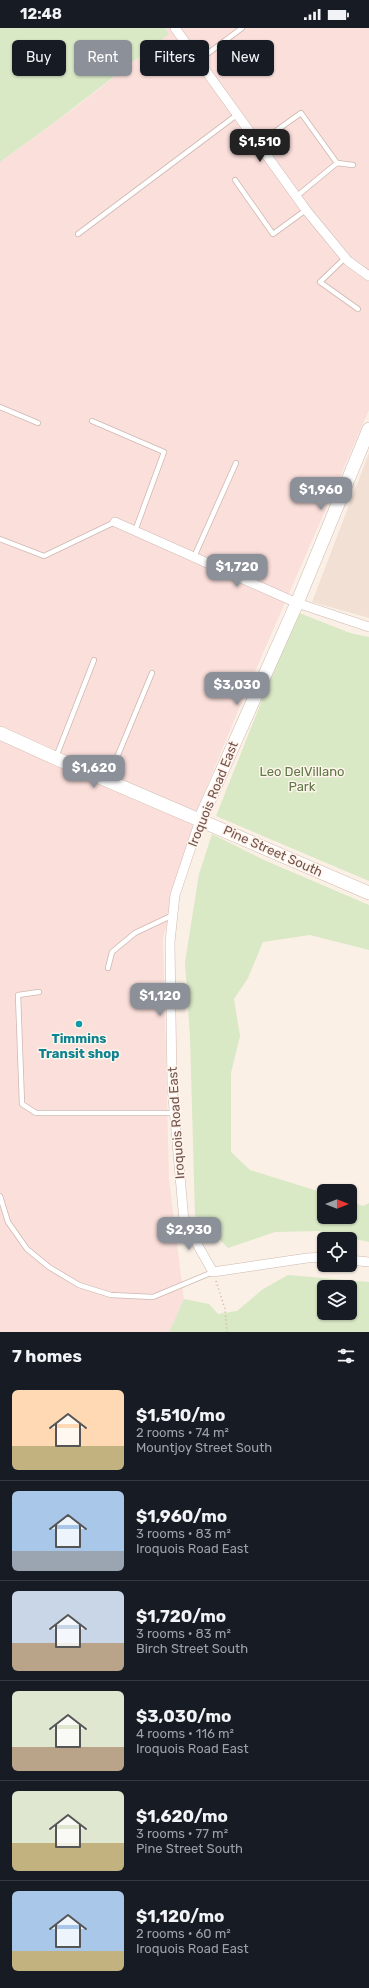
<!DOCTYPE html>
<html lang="en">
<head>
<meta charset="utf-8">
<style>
	:root { --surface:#171b24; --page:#242831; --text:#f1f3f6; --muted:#9ea1a6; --line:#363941; --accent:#8c9099 }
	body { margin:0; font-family:Rubik,sans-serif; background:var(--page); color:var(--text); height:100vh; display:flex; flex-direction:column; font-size:15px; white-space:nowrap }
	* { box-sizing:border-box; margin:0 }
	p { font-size:13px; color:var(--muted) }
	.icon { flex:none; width:22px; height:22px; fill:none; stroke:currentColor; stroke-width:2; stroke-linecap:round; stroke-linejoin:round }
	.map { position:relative; height:1304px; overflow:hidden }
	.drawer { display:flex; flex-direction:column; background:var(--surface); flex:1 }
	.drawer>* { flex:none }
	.hud { position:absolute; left:12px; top:12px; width:345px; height:36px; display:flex; gap:8px }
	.needle { width:26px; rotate:90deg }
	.controls { position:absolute; left:317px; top:1156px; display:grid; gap:8px }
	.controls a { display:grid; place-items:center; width:40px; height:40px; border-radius:6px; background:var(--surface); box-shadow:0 1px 3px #0004; font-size:20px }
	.price { position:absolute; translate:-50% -34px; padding:0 9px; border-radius:8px; background:var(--accent); color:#fff; font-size:13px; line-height:26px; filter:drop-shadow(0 1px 2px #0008) }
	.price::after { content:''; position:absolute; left:50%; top:24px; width:12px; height:9px; margin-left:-6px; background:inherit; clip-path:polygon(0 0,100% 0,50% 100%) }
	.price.active { background:#222; color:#fff }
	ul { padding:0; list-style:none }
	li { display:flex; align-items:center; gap:12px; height:100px; padding:0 12px }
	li+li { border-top:1px solid var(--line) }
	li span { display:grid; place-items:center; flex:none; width:112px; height:80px; border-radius:6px; color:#555 }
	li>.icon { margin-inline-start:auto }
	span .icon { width:48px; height:48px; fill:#fffc; stroke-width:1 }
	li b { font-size:17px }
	h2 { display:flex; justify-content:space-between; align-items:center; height:48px; padding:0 12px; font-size:17px }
	.tag { padding:0 14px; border-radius:6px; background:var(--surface); box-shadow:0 1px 3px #0004; font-size:14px; line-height:36px }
	.tag.active { background:var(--accent); color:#fff }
	.status { display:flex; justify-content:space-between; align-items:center; height:28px; padding:0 20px; background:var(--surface); direction:ltr }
	.status svg { height:11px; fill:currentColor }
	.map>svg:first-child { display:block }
	.residential { fill:#f2e0d5 }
	.commercial { fill:#fbdfdb }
	.green { fill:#d9e8c5; fill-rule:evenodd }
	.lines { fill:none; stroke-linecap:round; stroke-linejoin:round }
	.lane-casing { stroke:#ceb8b0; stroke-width:6 }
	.street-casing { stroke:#ceb8b0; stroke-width:10 }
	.secondary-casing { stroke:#d1b7ad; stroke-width:14 }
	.path { stroke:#d4ada2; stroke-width:1.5; stroke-dasharray:1 3; stroke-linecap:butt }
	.lane { stroke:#fff; stroke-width:4.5 }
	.street { stroke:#fff; stroke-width:9 }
	.secondary { stroke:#fff; stroke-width:13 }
	.culture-dot { fill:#0f9aa8; stroke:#fef4ec; stroke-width:1.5 }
	.labels { text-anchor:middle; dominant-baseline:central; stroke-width:3; stroke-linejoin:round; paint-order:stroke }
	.park-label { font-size:13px; fill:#5d7845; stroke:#fef4ec }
	.street-label { font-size:13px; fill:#73534c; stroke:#fef4ec }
	.culture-label { font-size:13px; font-weight:bold; fill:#0d838f; stroke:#fef4ec }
</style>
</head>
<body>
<div class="status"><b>12:48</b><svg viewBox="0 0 49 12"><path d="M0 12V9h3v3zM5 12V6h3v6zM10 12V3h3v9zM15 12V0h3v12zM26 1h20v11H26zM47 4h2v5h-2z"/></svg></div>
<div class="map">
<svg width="369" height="1304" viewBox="0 0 369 1304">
	<rect width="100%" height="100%" fill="#fbf0e6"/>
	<path class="residential" d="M369,425V590L312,574Z"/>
	<path class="commercial" d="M165,0H369V382L243,671L200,775L163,910L169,1151L184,1271L169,1304H0V134L72,82L169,6Z"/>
	<g class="green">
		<path d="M0,0H165L169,6L59,91L0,134Z"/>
		<path d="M297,584L350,605L369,609V853L216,788Z"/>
		<path d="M212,806L264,832L369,877V922L310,907L263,914L248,950L234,971L240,1008L231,1045V1124L250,1142L324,1165V1189H350V1173L363,1178L369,1175V1214L320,1203L275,1204L228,1220L195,1187L190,1009L185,934L199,846Z"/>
		<path d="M288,1247L369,1254V1304H169L184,1271L209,1276L218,1286L237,1283L263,1261ZM324,1259H350V1285H324Z"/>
	</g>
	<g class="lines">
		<g class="lane-casing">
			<g id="lane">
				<path d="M199,32L242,0"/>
				<path d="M259,115L301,85L337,135"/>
				<path d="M235,152L273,206L306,182"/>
				<path d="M297,168L337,135L353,137"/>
				<path d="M78,206L238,86"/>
				<path d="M345,230L320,254L358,281"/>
				<path d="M0,379L38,395"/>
				<path d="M92,393L164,424L135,503"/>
				<path d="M0,511L44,528L115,494"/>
				<path d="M194,529L236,435"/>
				<path d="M56,729L94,632"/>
				<path d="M108,751L152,645"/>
				<path d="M108,940L112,924L135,905L173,887"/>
				<path d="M39,964L18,967L22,1076L36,1085H174"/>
				<path d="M0,1168L8,1194L27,1221L49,1239L79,1257L111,1267L153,1269L213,1244"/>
			</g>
		</g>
		<g class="street-casing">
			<g id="street">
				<path d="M175,0L306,182L348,233L369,248"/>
				<path d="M115,494L297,575L369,599"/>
				<path d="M200,792L175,867L170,914L172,1058L184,1193L213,1244L307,1230L324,1229"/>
				<path d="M350,1232L369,1234"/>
			</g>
		</g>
		<g class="secondary-casing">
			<g id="secondary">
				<path d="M0,705L55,730L369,865"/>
				<path d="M200,792L297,575L369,401"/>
			</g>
		</g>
		<path class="path" d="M216,1253L225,1281L227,1304"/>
		<use href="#lane" class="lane"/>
		<use href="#street" class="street"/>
		<use href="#secondary" class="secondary"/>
	</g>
	<circle class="culture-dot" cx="79" cy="996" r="4"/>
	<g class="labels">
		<g class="park-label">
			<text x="302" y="743">Leo DelVillano<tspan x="302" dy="15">Park</tspan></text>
		</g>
		<g class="street-label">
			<text transform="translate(213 766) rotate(-68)">Iroquois Road East</text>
			<text transform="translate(273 823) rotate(24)">Pine Street South</text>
			<text transform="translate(176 1095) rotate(-94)">Iroquois Road East</text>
		</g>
		<g class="culture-label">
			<text x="79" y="1010">Timmins<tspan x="79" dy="15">Transit shop</tspan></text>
		</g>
	</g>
</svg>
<div class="controls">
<a><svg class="needle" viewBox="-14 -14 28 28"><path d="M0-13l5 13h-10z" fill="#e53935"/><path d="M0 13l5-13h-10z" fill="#9ea1a6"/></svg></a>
<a><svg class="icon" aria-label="locate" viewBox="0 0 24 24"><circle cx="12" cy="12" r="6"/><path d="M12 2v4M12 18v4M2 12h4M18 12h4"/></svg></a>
<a><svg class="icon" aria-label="layers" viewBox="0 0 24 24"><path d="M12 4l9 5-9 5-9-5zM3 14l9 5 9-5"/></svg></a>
</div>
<b class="price active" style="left:260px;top:135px">$1,510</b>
<b class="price" style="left:321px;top:483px">$1,960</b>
<b class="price" style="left:237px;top:560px">$1,720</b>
<b class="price" style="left:237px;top:678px">$3,030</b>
<b class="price" style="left:94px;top:761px">$1,620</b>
<b class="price" style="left:160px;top:989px">$1,120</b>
<b class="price" style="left:189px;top:1223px">$2,930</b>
<div class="hud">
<a class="tag">Buy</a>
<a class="tag active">Rent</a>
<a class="tag">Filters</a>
<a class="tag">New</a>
</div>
</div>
<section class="drawer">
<h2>7 homes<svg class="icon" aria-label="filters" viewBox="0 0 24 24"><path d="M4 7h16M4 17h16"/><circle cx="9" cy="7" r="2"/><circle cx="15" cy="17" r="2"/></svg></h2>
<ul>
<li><span style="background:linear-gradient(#ffd9b3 70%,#c2b280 0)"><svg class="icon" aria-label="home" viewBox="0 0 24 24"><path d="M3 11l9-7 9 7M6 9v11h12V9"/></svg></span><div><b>$1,510/mo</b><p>2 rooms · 74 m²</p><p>Mountjoy Street South</p></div></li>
<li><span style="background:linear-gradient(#a9c7e8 75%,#9aa5b1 0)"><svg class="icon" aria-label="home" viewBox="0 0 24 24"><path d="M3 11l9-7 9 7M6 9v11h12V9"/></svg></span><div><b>$1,960/mo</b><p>3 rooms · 83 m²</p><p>Iroquois Road East</p></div></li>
<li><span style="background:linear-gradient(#c9d6e8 65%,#b9a48a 0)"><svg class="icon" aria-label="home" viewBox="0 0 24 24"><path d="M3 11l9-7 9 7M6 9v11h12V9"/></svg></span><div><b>$1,720/mo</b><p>3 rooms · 83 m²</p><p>Birch Street South</p></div></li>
<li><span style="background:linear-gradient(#dfe7d0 70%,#b9a48a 0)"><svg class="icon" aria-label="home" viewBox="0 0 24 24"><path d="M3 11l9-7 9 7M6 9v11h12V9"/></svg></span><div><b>$3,030/mo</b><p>4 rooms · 116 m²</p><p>Iroquois Road East</p></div></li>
<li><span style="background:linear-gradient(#dfe7d0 65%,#c2b280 0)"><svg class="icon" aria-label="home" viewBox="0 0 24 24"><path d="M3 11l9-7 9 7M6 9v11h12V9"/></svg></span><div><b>$1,620/mo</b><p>3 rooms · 77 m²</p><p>Pine Street South</p></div></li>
<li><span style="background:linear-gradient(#a9c7e8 75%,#c2b280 0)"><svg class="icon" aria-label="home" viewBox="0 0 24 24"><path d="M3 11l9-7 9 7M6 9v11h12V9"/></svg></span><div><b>$1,120/mo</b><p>2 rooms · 60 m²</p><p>Iroquois Road East</p></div></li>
</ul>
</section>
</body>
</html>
